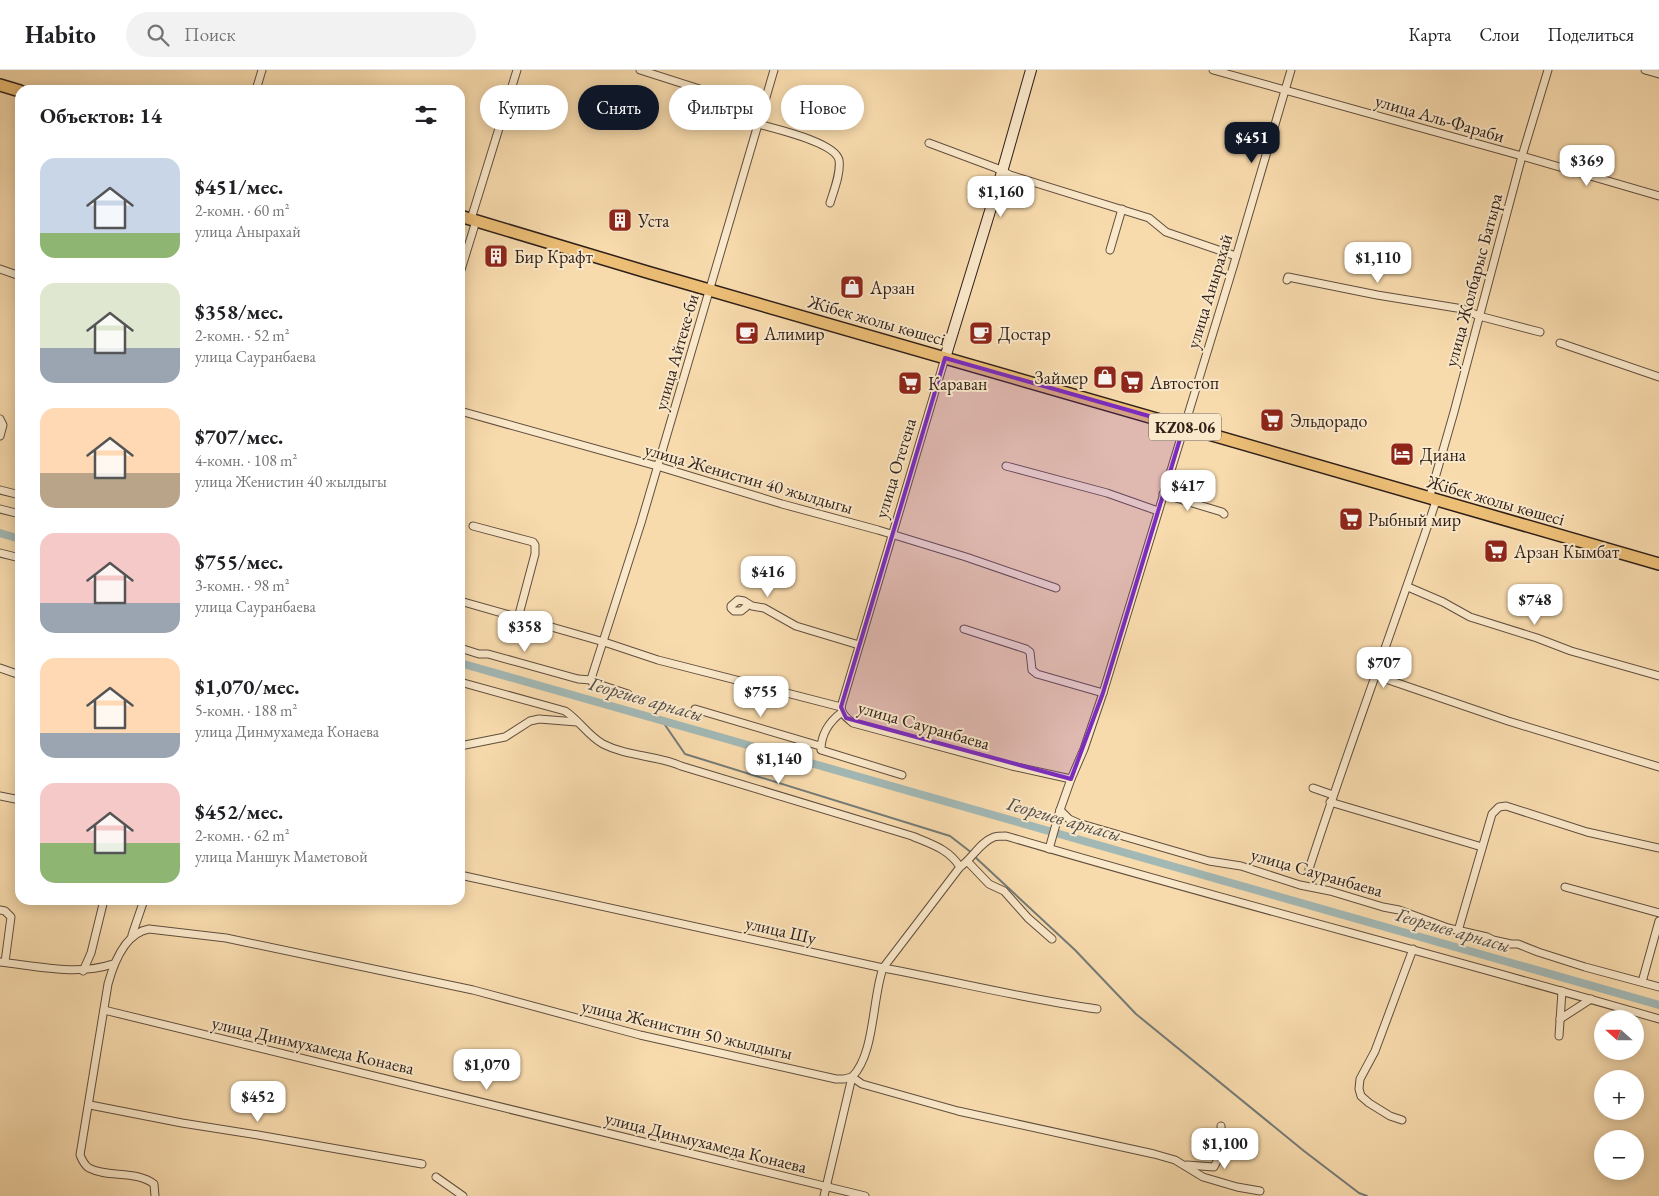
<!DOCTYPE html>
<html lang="ru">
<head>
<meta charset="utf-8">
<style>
	:root { --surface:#fff; --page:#f2f2f2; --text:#202124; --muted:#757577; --line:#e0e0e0; --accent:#111827 }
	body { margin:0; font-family:"EB Garamond",serif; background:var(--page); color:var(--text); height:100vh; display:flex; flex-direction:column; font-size:19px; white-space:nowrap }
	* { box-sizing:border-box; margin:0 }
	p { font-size:16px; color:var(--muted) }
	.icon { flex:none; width:28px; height:28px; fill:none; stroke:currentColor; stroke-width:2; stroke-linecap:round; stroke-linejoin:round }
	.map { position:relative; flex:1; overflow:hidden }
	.drawer { position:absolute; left:15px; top:15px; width:450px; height:820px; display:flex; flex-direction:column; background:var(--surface); border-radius:15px; box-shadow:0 2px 12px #0003 }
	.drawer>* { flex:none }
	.banner { position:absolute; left:480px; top:15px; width:475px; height:45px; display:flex; gap:10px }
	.needle { width:32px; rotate:291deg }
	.fabs { position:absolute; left:1594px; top:940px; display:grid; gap:10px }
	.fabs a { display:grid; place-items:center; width:50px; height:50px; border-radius:50%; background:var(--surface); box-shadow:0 2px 12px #0003; font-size:25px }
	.price { position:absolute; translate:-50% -42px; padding:0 11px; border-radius:10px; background:#fff; color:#222; font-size:16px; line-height:32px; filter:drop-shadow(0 1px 2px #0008) }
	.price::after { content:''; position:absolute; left:50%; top:30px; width:15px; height:11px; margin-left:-8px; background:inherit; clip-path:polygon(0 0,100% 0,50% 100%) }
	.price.current { background:var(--accent); color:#fff }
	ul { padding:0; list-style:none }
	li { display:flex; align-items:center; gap:15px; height:125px; padding:0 25px }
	li span { display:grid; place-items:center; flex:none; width:140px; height:100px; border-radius:15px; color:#555 }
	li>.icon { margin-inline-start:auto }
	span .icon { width:60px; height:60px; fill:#fffc; stroke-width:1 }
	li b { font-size:21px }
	h2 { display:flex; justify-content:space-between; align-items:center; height:60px; padding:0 25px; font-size:21px }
	.pill { padding:0 18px; border-radius:22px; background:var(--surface); box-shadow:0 2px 12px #0003; font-size:18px; line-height:45px }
	.pill.current { background:var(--accent); color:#fff }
	header { display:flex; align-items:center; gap:30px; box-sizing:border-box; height:70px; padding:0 25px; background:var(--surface); border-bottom:1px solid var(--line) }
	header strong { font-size:24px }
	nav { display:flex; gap:28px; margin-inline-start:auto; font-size:18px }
	.search { width:350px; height:45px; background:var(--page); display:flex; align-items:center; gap:12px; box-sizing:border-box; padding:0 18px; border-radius:28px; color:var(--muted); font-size:19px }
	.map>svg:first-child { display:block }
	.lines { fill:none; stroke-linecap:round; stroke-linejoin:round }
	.stream { stroke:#747b77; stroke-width:2 }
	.canal { stroke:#a2b8b5; stroke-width:8 }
	.minor-casing { stroke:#604e3e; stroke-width:9 }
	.secondary-casing { stroke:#2e1f19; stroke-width:12 }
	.trunk-casing { stroke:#2e1f19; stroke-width:14 }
	.minor { stroke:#fae8ca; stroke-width:7 }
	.secondary { stroke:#fae8ca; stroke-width:10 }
	.trunk { stroke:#ecbe76; stroke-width:11 }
	.marked { fill:#7b2cbf; fill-opacity:0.2; stroke:#7b2cbf; stroke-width:4; stroke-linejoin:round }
	.labels { text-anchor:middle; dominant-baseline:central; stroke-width:4; stroke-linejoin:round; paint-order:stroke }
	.shield { fill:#fae8ca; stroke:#6b5b4e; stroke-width:1 }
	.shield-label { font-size:16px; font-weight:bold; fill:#2e1f19 }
	.street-label { font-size:18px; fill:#2e1f19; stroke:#fae8ca }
	.poi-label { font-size:18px; fill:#2e1f19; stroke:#fae8ca; text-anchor:start }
	.water-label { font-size:19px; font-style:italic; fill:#514d48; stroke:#fae8ca }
</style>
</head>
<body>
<header>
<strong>Habito</strong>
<div class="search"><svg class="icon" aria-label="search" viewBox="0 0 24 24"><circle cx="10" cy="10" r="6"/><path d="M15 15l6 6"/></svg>Поиск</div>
<nav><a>Карта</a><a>Слои</a><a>Поделиться</a></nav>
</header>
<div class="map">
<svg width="1659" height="1126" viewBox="0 0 1659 1126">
	<rect width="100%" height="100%" fill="#f8dbad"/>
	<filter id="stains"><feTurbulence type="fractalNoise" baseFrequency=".004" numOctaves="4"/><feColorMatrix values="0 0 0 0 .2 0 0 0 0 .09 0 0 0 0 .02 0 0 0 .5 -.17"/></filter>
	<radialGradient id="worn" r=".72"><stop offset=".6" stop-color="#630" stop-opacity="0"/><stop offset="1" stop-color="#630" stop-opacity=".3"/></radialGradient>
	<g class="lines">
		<g class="stream">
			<path d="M663,652L685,684L950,766L972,783"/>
			<path d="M975,787L1075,880L1136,944L1304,1081L1359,1123L1367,1126"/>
		</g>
		<g class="canal">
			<path d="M0,463L20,469"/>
			<path d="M460,593L1659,935"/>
		</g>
		<g class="minor-casing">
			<g id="minor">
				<path d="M640,0L762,39"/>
				<path d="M1213,0L1522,86L1659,126"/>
				<path d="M1645,0L1659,4"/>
				<path d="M256,20L262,0"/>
				<path d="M758,54C775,59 835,72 839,90C841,103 834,120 830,133"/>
				<path d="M929,73L996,98L1010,105L1149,148L1166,162L1236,186"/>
				<path d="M471,149L517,0"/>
				<path d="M1110,180L1122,139"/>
				<path d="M0,199L20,206"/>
				<path d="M460,203L476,151"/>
				<path d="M1287,210L1288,207L1377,225L1463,239L1479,246L1540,262"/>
				<path d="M1560,273L1659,307"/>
				<path d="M945,288L841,637C842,645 847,648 853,653L1012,696L1071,709"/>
				<path d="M460,341L657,396L782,434L878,460L966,487L1056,518"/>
				<path d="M0,349L3,355L0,366"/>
				<path d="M1006,396L1107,423L1158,441"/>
				<path d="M0,420L20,425"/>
				<path d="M1163,424L1222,442L1224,444"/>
				<path d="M1429,429L1454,342L1522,86L1548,0"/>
				<path d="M0,439L20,444"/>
				<path d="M473,456L533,472L535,475V484L518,548"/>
				<path d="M0,483L20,488"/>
				<path d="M1408,517L1443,532L1470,547L1537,568L1571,581L1659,606"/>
				<path d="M460,531L604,572L658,590L841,637"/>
				<path d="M747,534L746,537L741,541H734L731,538V536L738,530L744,531L752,536L764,538L796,556L859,575"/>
				<path d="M964,559L1026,579L1030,582L1032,600L1037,604L1103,623"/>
				<path d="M460,578L479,584H488L517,592L578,609L591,610"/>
				<path d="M0,598L20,605"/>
				<path d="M1377,606L1508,651L1659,697"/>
				<path d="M460,612L565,641C579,650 588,666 603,674C628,687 657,685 681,696L912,766C931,774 949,779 960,797"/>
				<path d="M628,624L592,612L591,609L641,453L774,0"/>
				<path d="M695,639L820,676"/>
				<path d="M842,642C830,651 821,664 821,680L902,705"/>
				<path d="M460,676L505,667L530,651L539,649L577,652"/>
				<path d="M1313,718L1333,725"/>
				<path d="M0,726L20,730"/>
				<path d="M1330,732L1482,777"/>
				<path d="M1060,740L1069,749L1078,753L1209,791L1241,796L1300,815L1330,821L1383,837L1399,840L1448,858L1487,867L1493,870L1511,874H1518L1538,882L1585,897L1659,917"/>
				<path d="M1049,779L1060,740L1071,709L1084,679L1103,623L1234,194L1291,0"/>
				<path d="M968,792L989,814L1004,821L1028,848L1052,869"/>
				<path d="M1309,799C1349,675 1395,554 1436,431"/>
				<path d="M460,805L883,898C954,911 1025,929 1097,939"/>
				<path d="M1565,817L1659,843"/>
				<path d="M0,840L5,841L11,847L5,892"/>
				<path d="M1458,861L1492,744L1499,737L1506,736L1587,762L1659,778"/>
				<path d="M132,865L144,830"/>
				<path d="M0,892C37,896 77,906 113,894"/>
				<path d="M83,901L91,883L104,830"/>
				<path d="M1642,912L1659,851"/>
				<path d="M104,940L865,1126"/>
				<path d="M1560,949L1591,929"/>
				<path d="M1559,966L1562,921"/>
				<path d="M852,1007L862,1014L958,1041L1154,1084L1175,1090L1203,1107L1237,1117L1260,1121"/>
				<path d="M90,1035L182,1053L258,1065L422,1094"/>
				<path d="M1402,1050L1390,1046L1369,1033L1361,1026L1359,1019L1360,1009L1375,981L1413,879"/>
				<path d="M1187,1095L1214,1097L1222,1081L1221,1056"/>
				<path d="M436,1107L463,1126"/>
				<path d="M155,1126L154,1114C136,1100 108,1108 89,1098C84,1095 82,1090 80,1085L108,914C114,892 125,863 149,859L226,868L473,920L640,965L836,1009H844L852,1007"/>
				<path d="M824,1126L852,1007C875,984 872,929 883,898L960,797C972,789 980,772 994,767C997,766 1003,766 1006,766C1223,830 1442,886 1659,949"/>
			</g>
		</g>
		<g class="secondary-casing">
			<path id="secondary" d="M945,288L1002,102L1031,0"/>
		</g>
		<g class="trunk-casing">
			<g id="trunk">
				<path d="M0,15L20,21"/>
				<path d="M460,146L647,202L1659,494"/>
			</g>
		</g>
		<use href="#minor" class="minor"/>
		<use href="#secondary" class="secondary"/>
		<use href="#trunk" class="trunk"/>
	</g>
	<path class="marked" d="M945,288L1184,356L1103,623L1071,709L846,648L841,637Z"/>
	<defs>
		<g id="building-square" transform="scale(1.25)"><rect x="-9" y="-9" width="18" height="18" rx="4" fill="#8f2418" stroke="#fae8ca"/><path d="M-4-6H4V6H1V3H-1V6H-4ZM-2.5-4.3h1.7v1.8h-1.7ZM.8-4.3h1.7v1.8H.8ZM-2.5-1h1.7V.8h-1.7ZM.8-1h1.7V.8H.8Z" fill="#fff"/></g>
		<g id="shop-square" transform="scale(1.25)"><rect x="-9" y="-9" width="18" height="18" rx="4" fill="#8f2418" stroke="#fae8ca"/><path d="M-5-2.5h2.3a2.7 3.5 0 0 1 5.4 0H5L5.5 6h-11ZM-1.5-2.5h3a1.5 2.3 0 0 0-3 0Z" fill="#fff"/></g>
		<g id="cafe-square" transform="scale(1.25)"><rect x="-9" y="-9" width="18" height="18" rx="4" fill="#8f2418" stroke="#fae8ca"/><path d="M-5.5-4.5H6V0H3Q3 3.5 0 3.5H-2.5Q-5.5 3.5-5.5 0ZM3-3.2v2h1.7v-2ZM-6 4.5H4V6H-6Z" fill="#fff"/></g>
		<g id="supermarket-square" transform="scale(1.25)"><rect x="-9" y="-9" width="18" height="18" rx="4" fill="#8f2418" stroke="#fae8ca"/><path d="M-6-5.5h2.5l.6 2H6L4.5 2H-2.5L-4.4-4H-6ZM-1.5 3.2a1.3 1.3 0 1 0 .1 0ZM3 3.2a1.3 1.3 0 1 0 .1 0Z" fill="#fff"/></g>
		<g id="hotel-square" transform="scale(1.25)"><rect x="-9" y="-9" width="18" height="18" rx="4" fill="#8f2418" stroke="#fae8ca"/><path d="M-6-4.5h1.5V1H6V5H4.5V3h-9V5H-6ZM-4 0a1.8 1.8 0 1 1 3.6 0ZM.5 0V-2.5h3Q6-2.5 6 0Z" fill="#fff"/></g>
	</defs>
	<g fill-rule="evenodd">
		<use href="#building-square" x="620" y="150"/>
		<use href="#building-square" x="496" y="186"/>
		<use href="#shop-square" x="852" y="217"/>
		<use href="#cafe-square" x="747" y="263"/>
		<use href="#cafe-square" x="981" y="263"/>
		<use href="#shop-square" x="1105" y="307"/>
		<use href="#supermarket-square" x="1132" y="312"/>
		<use href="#supermarket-square" x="910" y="313"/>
		<use href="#supermarket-square" x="1272" y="350"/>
		<use href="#hotel-square" x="1402" y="384"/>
		<use href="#supermarket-square" x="1351" y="449"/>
		<use href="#supermarket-square" x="1496" y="481"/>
	</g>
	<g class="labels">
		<rect class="shield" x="1149" y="343.5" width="72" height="27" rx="4"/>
		<g class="shield-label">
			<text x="1185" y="357">KZ08-06</text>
		</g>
		<g class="street-label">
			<text transform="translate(1440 48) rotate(16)">улица Аль-Фараби</text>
			<text transform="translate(1473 210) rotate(-75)">улица Жолбарыс Батыра</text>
			<text transform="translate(1209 221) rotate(-73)">улица Анырахай</text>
			<text transform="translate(877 250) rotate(16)">Жібек жолы көшесі</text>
			<text transform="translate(676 282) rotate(-74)">улица Айтеке-би</text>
			<text transform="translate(895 398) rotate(-73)">улица Отегена</text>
			<text transform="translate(749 408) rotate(16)">улица Женистин 40 жылдыгы</text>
			<text transform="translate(1496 430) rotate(16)">Жібек жолы көшесі</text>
			<text transform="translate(924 655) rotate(16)">улица Сауранбаева</text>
			<text transform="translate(1317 802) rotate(16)">улица Сауранбаева</text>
			<text transform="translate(781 860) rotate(13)">улица Шу</text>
			<text transform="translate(687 959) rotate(13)">улица Женистин 50 жылдыгы</text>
			<text transform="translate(313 975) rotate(13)">улица Динмухамеда Конаева</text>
			<text transform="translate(706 1072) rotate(14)">улица Динмухамеда Конаева</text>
		</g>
		<g class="poi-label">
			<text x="638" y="150">Уста</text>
			<text x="514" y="186">Бир Крафт</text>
			<text x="870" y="217">Арзан</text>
			<text x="764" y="263">Алимир</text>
			<text x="998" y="263">Достар</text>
			<text x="1088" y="307" text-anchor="end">Займер</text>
			<text x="1150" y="312">Автостоп</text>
			<text x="928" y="313">Караван</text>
			<text x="1290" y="350">Эльдорадо</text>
			<text x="1420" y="384">Диана</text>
			<text x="1368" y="449">Рыбный мир</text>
			<text x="1514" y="481">Арзан Кымбат</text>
		</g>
		<g class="water-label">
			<text transform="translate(646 629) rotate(16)">Георгиев арнасы</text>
			<text transform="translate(1064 749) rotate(16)">Георгиев арнасы</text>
			<text transform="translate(1453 860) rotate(16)">Георгиев арнасы</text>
		</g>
	</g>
	<rect width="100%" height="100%" filter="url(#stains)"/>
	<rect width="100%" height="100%" fill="url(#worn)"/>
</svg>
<div class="fabs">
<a><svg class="needle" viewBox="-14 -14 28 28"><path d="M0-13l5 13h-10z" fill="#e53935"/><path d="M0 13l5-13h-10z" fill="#757577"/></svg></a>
<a>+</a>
<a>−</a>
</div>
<b class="price current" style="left:1252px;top:94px">$451</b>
<b class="price" style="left:1587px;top:117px">$369</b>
<b class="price" style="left:1001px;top:148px">$1,160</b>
<b class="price" style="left:1378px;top:214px">$1,110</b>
<b class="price" style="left:1188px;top:442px">$417</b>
<b class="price" style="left:768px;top:528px">$416</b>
<b class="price" style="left:1535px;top:556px">$748</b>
<b class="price" style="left:525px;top:583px">$358</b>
<b class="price" style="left:1384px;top:619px">$707</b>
<b class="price" style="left:761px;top:648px">$755</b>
<b class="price" style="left:779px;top:715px">$1,140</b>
<b class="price" style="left:487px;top:1021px">$1,070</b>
<b class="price" style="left:258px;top:1053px">$452</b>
<b class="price" style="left:1225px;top:1100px">$1,100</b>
<div class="banner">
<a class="pill">Купить</a>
<a class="pill current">Снять</a>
<a class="pill">Фильтры</a>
<a class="pill">Новое</a>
</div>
<section class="drawer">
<h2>Объектов: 14<svg class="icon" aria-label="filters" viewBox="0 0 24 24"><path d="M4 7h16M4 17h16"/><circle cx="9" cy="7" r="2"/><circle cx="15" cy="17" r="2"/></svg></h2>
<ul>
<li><span style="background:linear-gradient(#c9d6e8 75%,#8fb573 0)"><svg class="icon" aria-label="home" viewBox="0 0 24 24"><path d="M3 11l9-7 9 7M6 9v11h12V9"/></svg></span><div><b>$451/мес.</b><p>2-комн. · 60 m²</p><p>улица Анырахай</p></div></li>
<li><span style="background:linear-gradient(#dfe7d0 65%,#9aa5b1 0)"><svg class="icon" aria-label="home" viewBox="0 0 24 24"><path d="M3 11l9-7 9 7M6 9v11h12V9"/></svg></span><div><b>$358/мес.</b><p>2-комн. · 52 m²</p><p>улица Сауранбаева</p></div></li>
<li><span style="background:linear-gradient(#ffd9b3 65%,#b9a48a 0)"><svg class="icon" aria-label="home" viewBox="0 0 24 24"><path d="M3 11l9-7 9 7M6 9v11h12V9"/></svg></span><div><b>$707/мес.</b><p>4-комн. · 108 m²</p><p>улица Женистин 40 жылдыгы</p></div></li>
<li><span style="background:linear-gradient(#f6c9c9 70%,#9aa5b1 0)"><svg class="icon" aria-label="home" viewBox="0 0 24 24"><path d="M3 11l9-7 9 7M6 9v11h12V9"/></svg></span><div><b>$755/мес.</b><p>3-комн. · 98 m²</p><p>улица Сауранбаева</p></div></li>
<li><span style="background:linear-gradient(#ffd9b3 75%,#9aa5b1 0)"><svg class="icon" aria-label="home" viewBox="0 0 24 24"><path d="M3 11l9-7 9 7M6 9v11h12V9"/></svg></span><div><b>$1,070/мес.</b><p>5-комн. · 188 m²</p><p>улица Динмухамеда Конаева</p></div></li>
<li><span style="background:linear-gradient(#f6c9c9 60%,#8fb573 0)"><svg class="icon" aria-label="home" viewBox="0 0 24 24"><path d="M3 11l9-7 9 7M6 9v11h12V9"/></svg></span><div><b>$452/мес.</b><p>2-комн. · 62 m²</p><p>улица Маншук Маметовой</p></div></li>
</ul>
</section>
</div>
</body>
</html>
